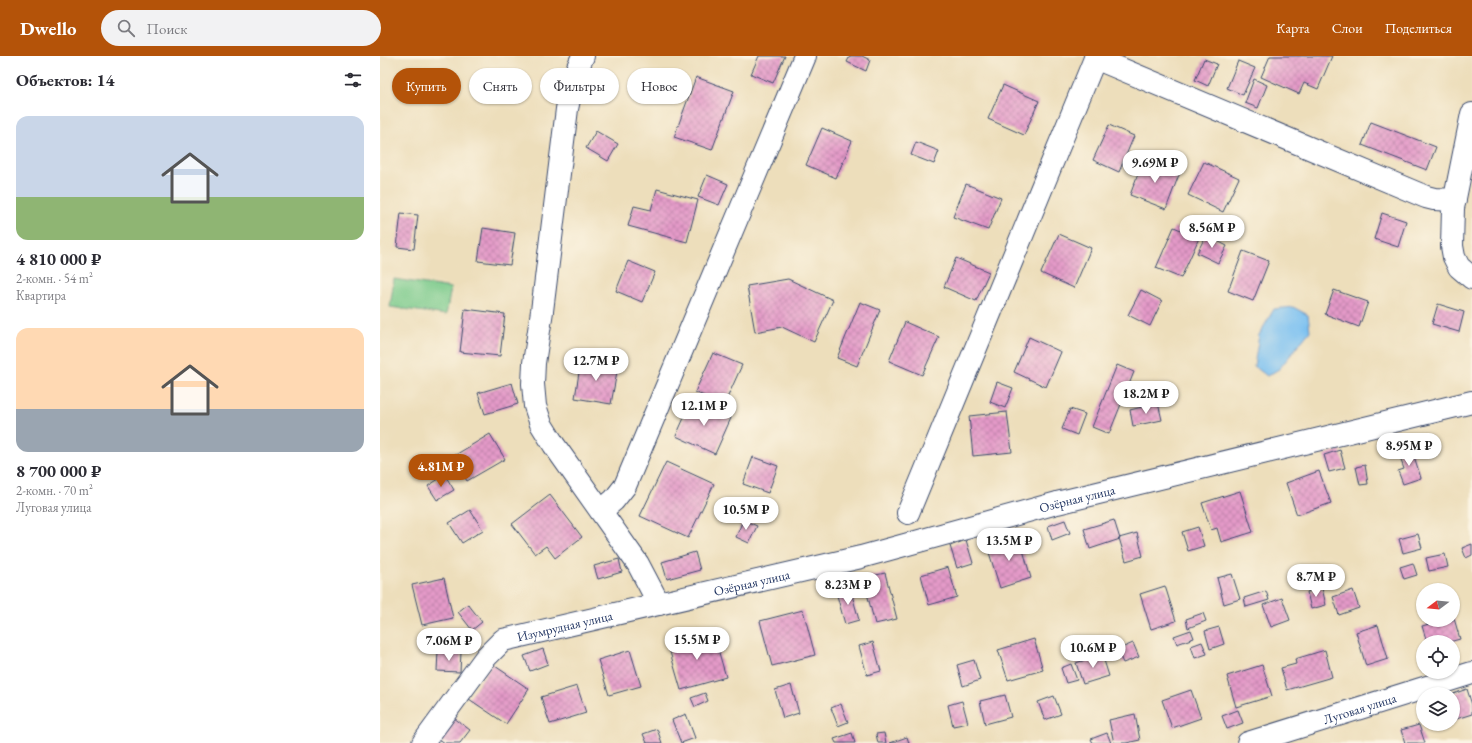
<!DOCTYPE html>
<html lang="ru">
<head>
<meta charset="utf-8">
<style>
	:root { --surface:#fff; --page:#f2f2f3; --text:#2b2b33; --muted:#7c7c81; --accent:#b45309 }
	body { margin:0; font-family:"EB Garamond",serif; background:var(--page); color:var(--text); height:100vh; display:flex; flex-direction:column; font-size:15px; white-space:nowrap }
	* { box-sizing:border-box; margin:0 }
	p { font-size:13px; color:var(--muted) }
	.icon { flex:none; width:22px; height:22px; fill:none; stroke:currentColor; stroke-width:2; stroke-linecap:round; stroke-linejoin:round }
	.map { position:relative; flex:1; overflow:hidden }
	.sheet { display:flex; flex-direction:column; background:var(--surface); width:380px }
	.sheet>* { flex:none }
	.guide { position:absolute; left:12px; top:12px; width:380px; height:36px; display:flex; gap:8px }
	.needle { width:26px; rotate:254deg }
	.buttons { position:absolute; left:1036px; top:527px; display:grid; gap:8px }
	.buttons a { display:grid; place-items:center; width:44px; height:44px; border-radius:50%; background:var(--surface); box-shadow:0 1px 3px #0004; font-size:20px }
	.price { position:absolute; translate:-50% -34px; padding:0 9px; border-radius:14px; background:#fff; color:#222; font-size:13px; line-height:26px; filter:drop-shadow(0 1px 2px #0008) }
	.price::after { content:''; position:absolute; left:50%; top:24px; width:12px; height:9px; margin-left:-6px; background:inherit; clip-path:polygon(0 0,100% 0,50% 100%) }
	.price.current { background:var(--accent); color:#fff }
	ul { padding:0; list-style:none }
	li { display:grid; align-content:center; gap:8px; height:212px; padding:0 16px }
	li span { display:grid; place-items:center; height:124px; border-radius:12px; color:#555 }
	li>.icon { margin-inline-start:auto }
	span .icon { width:72px; height:72px; fill:#fffc; stroke-width:1 }
	li b { font-size:17px }
	h2 { display:flex; justify-content:space-between; align-items:center; height:48px; padding:0 16px; font-size:17px }
	.tag { padding:0 14px; border-radius:18px; background:var(--surface); box-shadow:0 1px 3px #0004; font-size:14px; line-height:36px }
	.tag.current { background:var(--accent); color:#fff }
	header { display:flex; align-items:center; gap:24px; box-sizing:border-box; height:56px; padding:0 20px; background:var(--accent); color:#fff }
	header strong { font-size:19px }
	nav { display:flex; gap:22px; margin-inline-start:auto; font-size:14px }
	.search { width:280px; height:36px; background:var(--page); display:flex; align-items:center; gap:10px; box-sizing:border-box; padding:0 14px; border-radius:22px; color:var(--muted); font-size:15px }
	main { display:flex; flex:1; min-height:0 }
	.map>svg:first-child { display:block }
	.pitch { fill:#7aca8b; stroke:#4a7c74 }
	.water { fill:#79c0f1; stroke:#4a78a8 }
	.building { fill:url(#building-cross-hatch) }
	.lines { fill:none; stroke-linecap:round; stroke-linejoin:round }
	.minor-casing { stroke:#3a496c; stroke-width:24 }
	.minor { stroke:#fff; stroke-width:22 }
	.labels { text-anchor:middle; dominant-baseline:central; stroke-width:3.5; stroke-linejoin:round; paint-order:stroke }
	.street-label { font-size:13px; fill:#1b2f5e; stroke:#fcf5e5 }
</style>
</head>
<body>
<header>
<strong>Dwello</strong>
<div class="search"><svg class="icon" aria-label="search" viewBox="0 0 24 24"><circle cx="10" cy="10" r="6"/><path d="M15 15l6 6"/></svg>Поиск</div>
<nav><a>Карта</a><a>Слои</a><a>Поделиться</a></nav>
</header>
<main>
<section class="sheet">
<h2>Объектов: 14<svg class="icon" aria-label="filters" viewBox="0 0 24 24"><path d="M4 7h16M4 17h16"/><circle cx="9" cy="7" r="2"/><circle cx="15" cy="17" r="2"/></svg></h2>
<ul>
<li><span style="background:linear-gradient(#c9d6e8 65%,#8fb573 0)"><svg class="icon" aria-label="home" viewBox="0 0 24 24"><path d="M3 11l9-7 9 7M6 9v11h12V9"/></svg></span><div><b>4 810 000 ₽</b><p>2-комн. · 54 m²</p><p>Квартира</p></div></li>
<li><span style="background:linear-gradient(#ffd9b3 65%,#9aa5b1 0)"><svg class="icon" aria-label="home" viewBox="0 0 24 24"><path d="M3 11l9-7 9 7M6 9v11h12V9"/></svg></span><div><b>8 700 000 ₽</b><p>2-комн. · 70 m²</p><p>Луговая улица</p></div></li>
</ul>
</section>
<div class="map">
<svg width="1092" height="687" viewBox="0 0 1092 687">
	<defs>
		<pattern id="building-cross-hatch" width="8" height="8" patternUnits="userSpaceOnUse"><rect width="8" height="8" fill="#e49ac8"/><path d="M0 0l8 8M0 8l8-8" fill="none" stroke="#b87ea6"/></pattern>
	</defs>
	<rect width="100%" height="100%" fill="#fcf5e5"/>
	<filter id="ink" filterUnits="userSpaceOnUse"><feTurbulence type="fractalNoise" baseFrequency=".025" numOctaves="2"/><feDisplacementMap in="SourceGraphic" scale="8" xChannelSelector="R" yChannelSelector="G"/><feConvolveMatrix kernelMatrix="1 2 1 2 8 2 1 2 1" color-interpolation-filters="sRGB"/></filter>
	<filter id="wash" filterUnits="userSpaceOnUse"><feTurbulence type="fractalNoise" baseFrequency=".012" numOctaves="4" result="noise"/><feDisplacementMap in="SourceGraphic" scale="16" xChannelSelector="R" yChannelSelector="G"/><feGaussianBlur stdDeviation="0.9" result="paint"/><feColorMatrix in="noise" values="0 0 0 0 0 0 0 0 0 0 0 0 0 0 0 0 0 1.4 0 .05"/><feComposite in="paint" operator="in"/></filter>
	<g filter="url(#wash)">
		<rect width="100%" height="100%" fill="#eddebb"/>
		<path class="pitch" d="M14,223L71,232L66,259L10,251Z"/>
		<path class="water" d="M913,251L928,259L930,275L899,313L887,320L874,310L879,279L894,253Z"/>
		<g id="blocks">
			<g class="building">
				<path d="M379,0H405L393,27L371,18Z"/>
				<path d="M470,0H482L490,4L486,15L467,6Z"/>
				<path d="M890,0H952L938,33L924,27L919,38L881,21Z"/>
				<path d="M824,3L837,8L828,30L815,24Z"/>
				<path d="M858,5L875,12L863,39L847,32Z"/>
				<path d="M316,21L354,35L332,94L294,81Z"/>
				<path d="M874,23L887,29L878,52L865,47Z"/>
				<path d="M623,29L659,45L644,79L608,63Z"/>
				<path d="M991,66L1056,91L1047,114L982,89Z"/>
				<path d="M729,69L754,80L739,116L713,104Z"/>
				<path d="M442,72L472,85L456,122L426,109Z"/>
				<path d="M216,75L238,88L228,105L206,92Z"/>
				<path d="M536,86L559,95L554,108L531,99Z"/>
				<path d="M764,102L800,116L786,153L750,139Z"/>
				<path d="M824,106L859,122L843,156L808,139Z"/>
				<path d="M327,119L348,128L339,149L318,141Z"/>
				<path d="M586,128L621,142L608,174L573,161Z"/>
				<path d="M277,133L318,144L307,186L248,170L254,150L271,154Z"/>
				<path d="M21,157L38,159L34,193L17,191Z"/>
				<path d="M1002,157L1026,165L1018,191L994,183Z"/>
				<path d="M794,171L819,182L801,222L776,212Z"/>
				<path d="M103,172L135,177L130,209L98,205Z"/>
				<path d="M679,178L711,192L694,232L661,217Z"/>
				<path d="M826,179L847,190L838,207L817,197Z"/>
				<path d="M863,195L889,205L873,245L848,235Z"/>
				<path d="M576,202L609,216L596,245L564,231Z"/>
				<path d="M248,205L275,216L262,246L236,235Z"/>
				<path d="M408,223L453,244L434,286L402,271L375,276L367,230Z"/>
				<path d="M761,234L782,245L770,270L748,259Z"/>
				<path d="M954,234L988,246L979,271L945,258Z"/>
				<path d="M480,246L500,254L477,310L457,302Z"/>
				<path d="M1058,248L1084,256L1079,276L1052,268Z"/>
				<path d="M85,253L125,258L120,300L80,296Z"/>
				<path d="M525,266L559,281L542,319L509,305Z"/>
				<path d="M649,281L681,296L666,331L634,316Z"/>
				<path d="M333,297L362,309L344,349L315,336Z"/>
				<path d="M201,304L238,310L231,348L195,342Z"/>
				<path d="M737,309L754,316L729,378L712,371Z"/>
				<path d="M617,326L633,332L625,352L610,346Z"/>
				<path d="M132,327L138,348L105,358L98,337Z"/>
				<path d="M312,344L351,362L335,398L296,380Z"/>
				<path d="M778,347L782,364L753,370L750,354Z"/>
				<path d="M690,353L705,358L697,379L682,373Z"/>
				<path d="M627,356L632,396L593,400L589,360Z"/>
				<path d="M110,378L125,403L87,425L72,401Z"/>
				<path d="M1031,391L1041,422L1023,428L1018,415L1024,413L1018,396Z"/>
				<path d="M960,394L965,412L949,416L944,399Z"/>
				<path d="M373,401L398,410L388,437L363,428Z"/>
				<path d="M53,406L57,416L41,422L37,413Z"/>
				<path d="M286,406L334,428L308,482L260,460Z"/>
				<path d="M985,409L988,428L980,429L976,411Z"/>
				<path d="M939,415L951,447L917,459L906,427Z"/>
				<path d="M65,419L74,434L57,444L48,430Z"/>
				<path d="M860,435L873,476L841,486L837,472L831,474L822,447Z"/>
				<path d="M170,439L202,481L175,502L166,490L155,498L132,468Z"/>
				<path d="M90,454L103,474L82,487L69,467Z"/>
				<path d="M363,464L377,470L369,487L356,481Z"/>
				<path d="M685,464L690,477L672,484L668,470Z"/>
				<path d="M734,464L740,483L710,493L704,473Z"/>
				<path d="M818,471L824,490L808,495L802,476Z"/>
				<path d="M757,477L763,500L746,505L739,482Z"/>
				<path d="M1038,478L1042,492L1023,497L1019,483Z"/>
				<path d="M639,480L651,522L620,532L607,490Z"/>
				<path d="M586,484L593,507L577,512L570,490Z"/>
				<path d="M1092,488V499L1086,502L1082,492Z"/>
				<path d="M315,496L320,514L287,523L282,506Z"/>
				<path d="M1065,498L1068,511L1049,515L1046,502Z"/>
				<path d="M239,503L242,516L218,523L214,510Z"/>
				<path d="M1033,507L1037,519L1024,523L1020,511Z"/>
				<path d="M568,511L577,541L549,549L541,519Z"/>
				<path d="M505,517L517,563L495,568L483,522Z"/>
				<path d="M852,518L860,543L844,548L837,522Z"/>
				<path d="M64,522L73,562L42,569L32,529Z"/>
				<path d="M785,530L796,565L771,573L760,538Z"/>
				<path d="M470,532L479,564L465,568L456,536Z"/>
				<path d="M942,532L946,549L931,553L927,536Z"/>
				<path d="M973,534L979,552L959,559L953,541Z"/>
				<path d="M886,535L889,544L866,551L864,542Z"/>
				<path d="M902,542L910,564L891,571L883,549Z"/>
				<path d="M88,548L102,566L92,574L78,556Z"/>
				<path d="M423,554L435,599L392,610L380,565Z"/>
				<path d="M823,557L826,565L808,572L806,563Z"/>
				<path d="M1073,559L1080,583L1069,586H1047L1042,570L1064,564H1073Z"/>
				<path d="M998,569L1008,603L986,610L976,576Z"/>
				<path d="M839,571L844,588L830,593L825,575Z"/>
				<path d="M811,574L814,582L797,588L794,580Z"/>
				<path d="M333,576L346,621L301,634L288,589Z"/>
				<path d="M654,583L663,614L628,624L618,594Z"/>
				<path d="M493,586L501,615L487,619L479,590Z"/>
				<path d="M822,586L827,598L815,602L811,590Z"/>
				<path d="M753,587L759,601L743,607L737,594Z"/>
				<path d="M163,593L168,608L150,615L144,600Z"/>
				<path d="M250,594L261,630L229,639L218,604Z"/>
				<path d="M945,594L952,621L907,634L901,612L916,608L915,603Z"/>
				<path d="M58,595L81,596L80,616L57,615Z"/>
				<path d="M722,598L729,620L703,628L696,607Z"/>
				<path d="M594,604L600,624L583,630L577,609Z"/>
				<path d="M112,608L149,633L126,668L89,643Z"/>
				<path d="M691,608L697,624L686,627L681,612Z"/>
				<path d="M882,609L892,640L856,651L847,620Z"/>
				<path d="M411,629L419,657L403,662L395,634Z"/>
				<path d="M197,630L206,657L170,668L161,641Z"/>
				<path d="M1087,633L1092,649V658L1073,664V638Z"/>
				<path d="M811,634L821,662L792,672L782,644Z"/>
				<path d="M325,637L328,645L315,651L311,642Z"/>
				<path d="M625,639L631,661L605,668L600,645Z"/>
				<path d="M674,640L681,658L665,664L658,646Z"/>
				<path d="M582,645L588,667L573,670L568,649Z"/>
				<path d="M461,648L468,666L458,670L451,652Z"/>
				<path d="M858,654L863,667L847,673L842,660Z"/>
				<path d="M306,658L315,682L301,687L292,664Z"/>
				<path d="M755,658L760,684L746,687H734L729,664Z"/>
				<path d="M74,662L90,674L80,687H65L59,683Z"/>
				<path d="M1039,669L1045,687H1025L1021,674Z"/>
				<path d="M277,673L282,687H267L263,678Z"/>
				<path d="M472,677L475,687H456L454,683Z"/>
				<path d="M504,677L506,687H498L496,678Z"/>
				<path d="M727,677L731,687H713L711,683Z"/>
				<path d="M527,681L529,687H510Z"/>
			</g>
		</g>
	</g>
	<g filter="url(#ink)">
		<use href="#blocks" fill-opacity="0" stroke="#3a496c" stroke-width="1"/>
		<g class="lines">
			<g class="minor-casing">
				<g id="minor">
					<path d="M203,0L194,20L187,53L162,255L154,307L153,328L155,350L161,368L174,389L258,508L279,548"/>
					<path d="M715,2L1046,141L1054,143L1075,144"/>
					<path d="M1092,58L1073,152L1072,190L1074,201L1079,211L1092,222"/>
					<path d="M221,455L234,444L245,430L425,0"/>
					<path d="M528,457L716,0"/>
					<path id="s1" d="M43,687L106,601L123,584L481,501L677,447L1092,346"/>
					<path id="s2" d="M868,687L1092,617"/>
				</g>
			</g>
			<use href="#minor" class="minor"/>
		</g>
	</g>
	<g class="labels">
		<g class="street-label">
			<text stroke="none"><textPath href="#s1" startOffset="722">Озёрная улица</textPath></text>
			<text stroke="none"><textPath href="#s1" startOffset="386">Озёрная улица</textPath></text>
			<text stroke="none"><textPath href="#s1" startOffset="194">Изумрудная улица</textPath></text>
			<text stroke="none"><textPath href="#s2" startOffset="117">Луговая улица</textPath></text>
		</g>
	</g>
</svg>
<div class="buttons">
<a><svg class="needle" viewBox="-14 -14 28 28"><path d="M0-13l5 13h-10z" fill="#e53935"/><path d="M0 13l5-13h-10z" fill="#7c7c81"/></svg></a>
<a><svg class="icon" aria-label="locate" viewBox="0 0 24 24"><circle cx="12" cy="12" r="6"/><path d="M12 2v4M12 18v4M2 12h4M18 12h4"/></svg></a>
<a><svg class="icon" aria-label="layers" viewBox="0 0 24 24"><path d="M12 4l9 5-9 5-9-5zM3 14l9 5 9-5"/></svg></a>
</div>
<b class="price" style="left:775px;top:128px">9.69M ₽</b>
<b class="price" style="left:832px;top:193px">8.56M ₽</b>
<b class="price" style="left:216px;top:326px">12.7M ₽</b>
<b class="price" style="left:766px;top:359px">18.2M ₽</b>
<b class="price" style="left:324px;top:371px">12.1M ₽</b>
<b class="price" style="left:1029px;top:411px">8.95M ₽</b>
<b class="price current" style="left:61px;top:432px">4.81M ₽</b>
<b class="price" style="left:366px;top:475px">10.5M ₽</b>
<b class="price" style="left:629px;top:506px">13.5M ₽</b>
<b class="price" style="left:936px;top:542px">8.7M ₽</b>
<b class="price" style="left:468px;top:550px">8.23M ₽</b>
<b class="price" style="left:317px;top:605px">15.5M ₽</b>
<b class="price" style="left:69px;top:606px">7.06M ₽</b>
<b class="price" style="left:713px;top:613px">10.6M ₽</b>
<div class="guide">
<a class="tag current">Купить</a>
<a class="tag">Снять</a>
<a class="tag">Фильтры</a>
<a class="tag">Новое</a>
</div>
</div>
</main>
</body>
</html>
